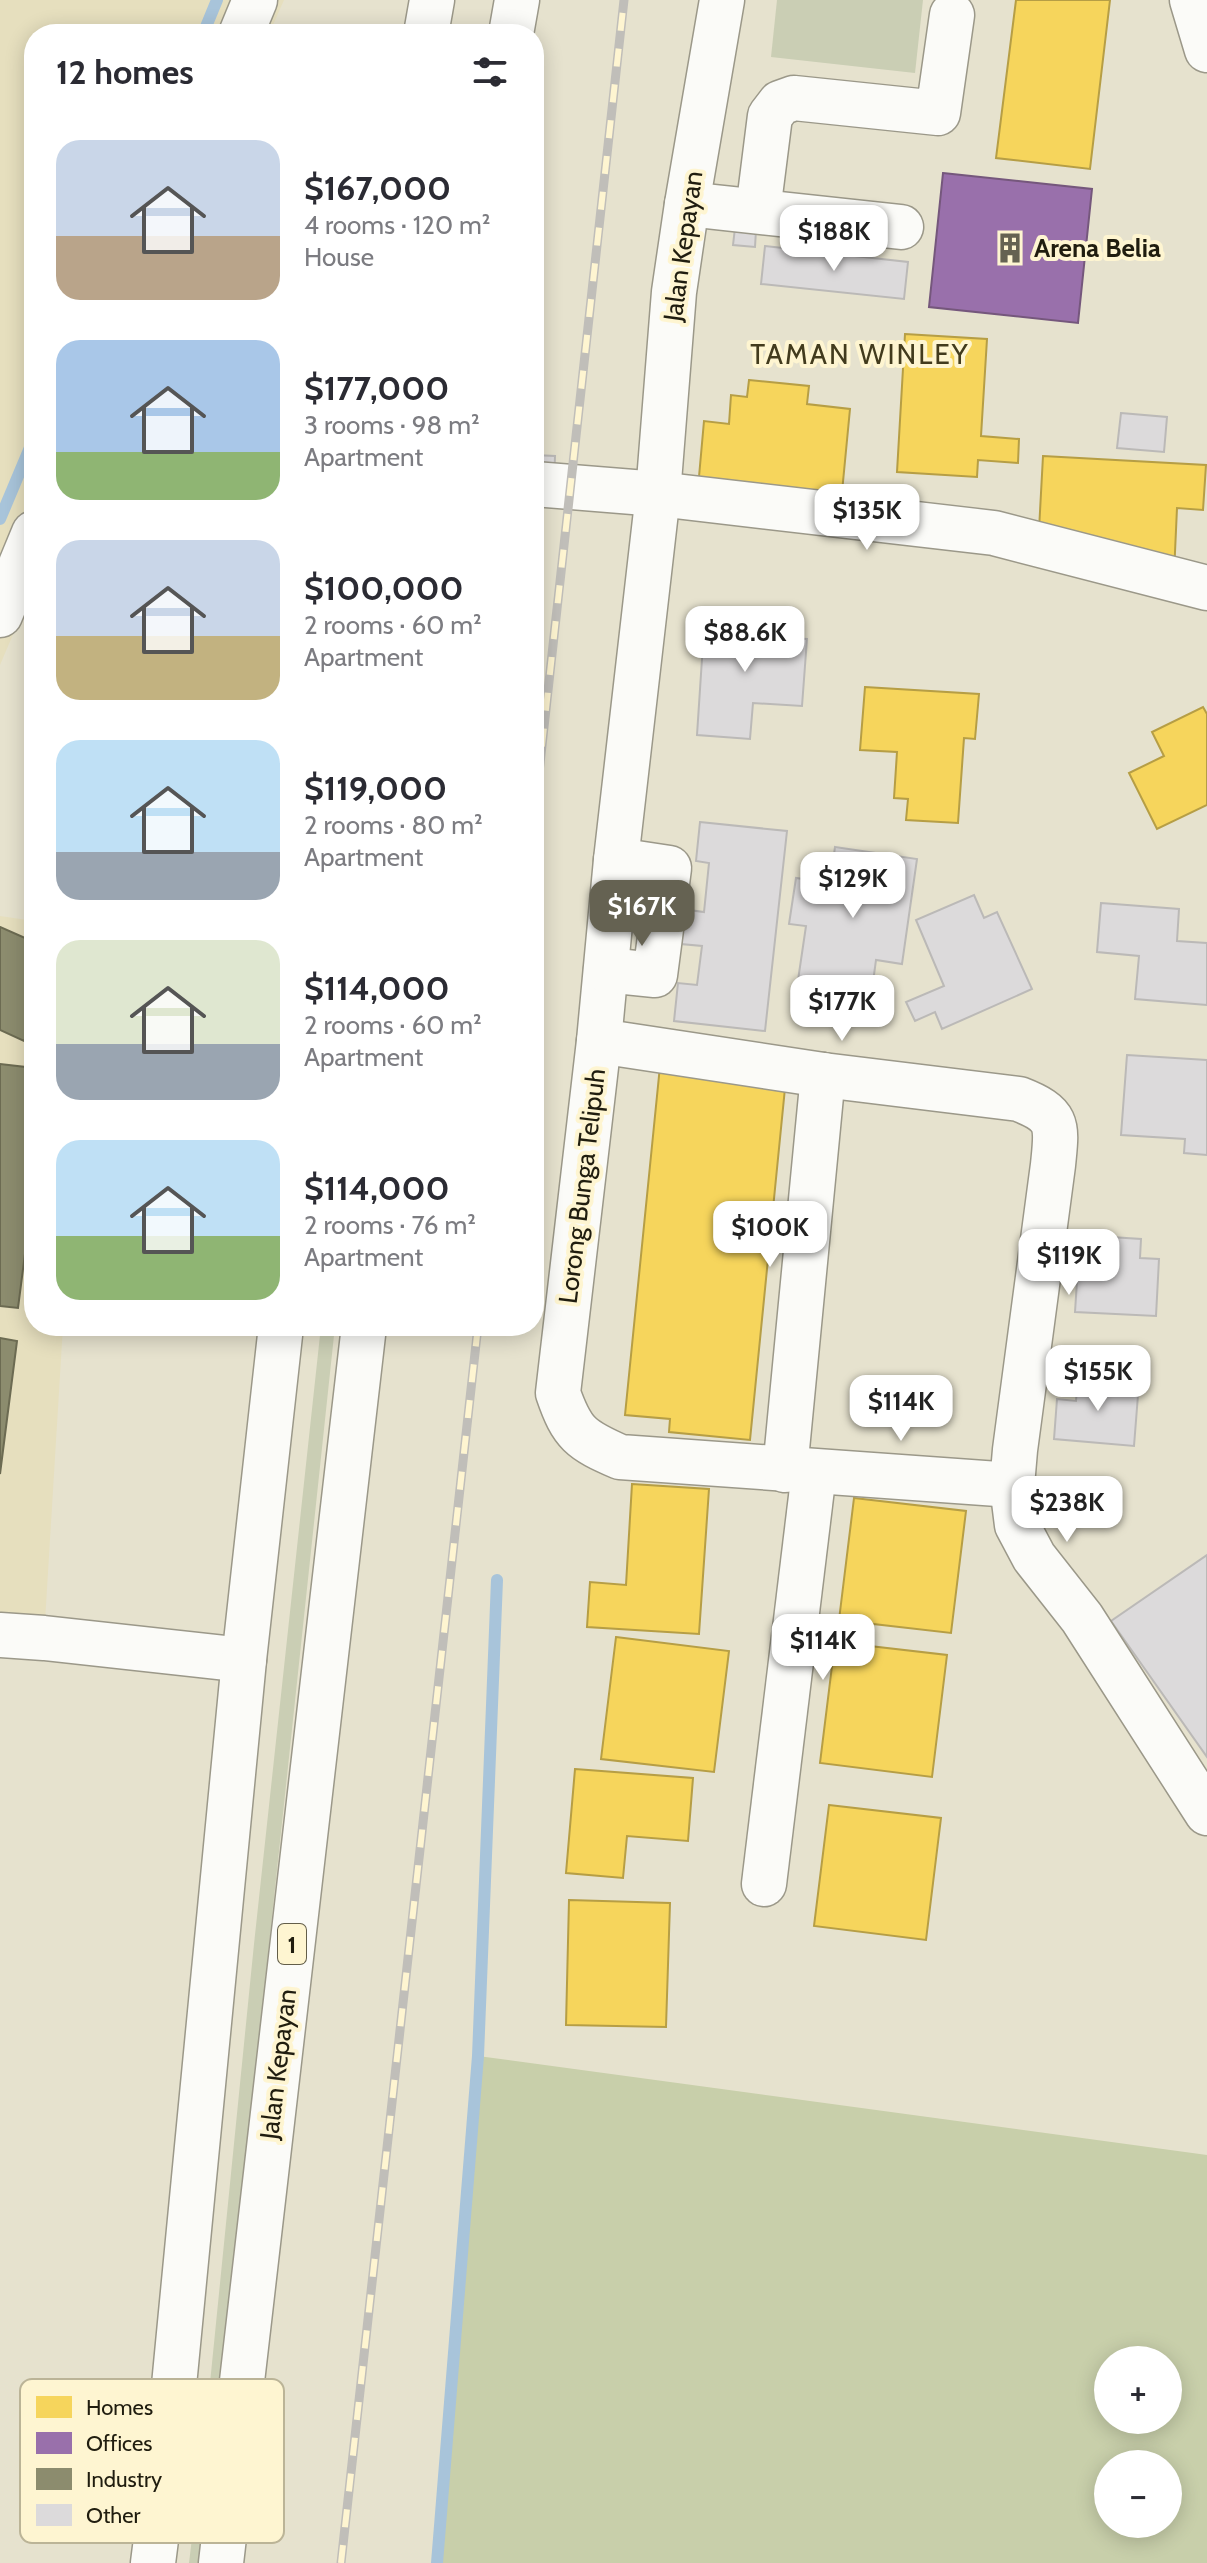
<!DOCTYPE html>
<html lang="en">
<head>
<meta charset="utf-8">
<style>
	:root { --surface:#fff; --page:#f2f2f3; --text:#2b2b33; --muted:#7c7c81; --accent:#656252 }
	body { margin:0; font-family:Cabin,sans-serif; background:var(--page); color:var(--text); height:100vh; display:flex; flex-direction:column; font-size:30px; white-space:nowrap }
	* { box-sizing:border-box; margin:0 }
	p { font-size:26px; color:var(--muted) }
	.icon { flex:none; width:44px; height:44px; fill:none; stroke:currentColor; stroke-width:2; stroke-linecap:round; stroke-linejoin:round }
	.map { position:relative; flex:1; overflow:hidden }
	.details { position:absolute; left:24px; top:24px; width:520px; height:1312px; display:flex; flex-direction:column; background:var(--surface); border-radius:32px; box-shadow:0 4px 20px #0003 }
	.details>* { flex:none }
	.controls { position:absolute; left:1094px; top:2346px; display:grid; gap:16px }
	.controls a { display:grid; place-items:center; width:88px; height:88px; border-radius:50%; background:var(--surface); box-shadow:0 4px 20px #0003; font-size:40px }
	.price { position:absolute; translate:-50% -68px; padding:0 18px; border-radius:16px; background:#fff; color:#222; font-size:26px; line-height:52px; filter:drop-shadow(0 2px 4px #0008) }
	.price::after { content:''; position:absolute; left:50%; top:48px; width:24px; height:18px; margin-left:-12px; background:inherit; clip-path:polygon(0 0,100% 0,50% 100%) }
	.price.current { background:var(--accent); color:#fff }
	ul { padding:0; list-style:none }
	li { display:flex; align-items:center; gap:24px; height:200px; padding:0 32px }
	li span { display:grid; place-items:center; flex:none; width:224px; height:160px; border-radius:24px; color:#555 }
	li>.icon { margin-inline-start:auto }
	span .icon { width:96px; height:96px; fill:#fffc; stroke-width:1 }
	li b { font-size:34px }
	h2 { display:flex; justify-content:space-between; align-items:center; height:96px; padding:0 32px; font-size:34px }
	.map>svg:first-child { display:block }
	.built { fill:#e6dfbe }
	.green { fill:#caceb4 }
	.forest { fill:#c8cfaa; fill-rule:evenodd }
	.homes { fill:#f6d55c; stroke:#b69e45; stroke-width:2 }
	.offices { fill:#9970ab; stroke:#75577c; stroke-width:2 }
	.industry { fill:#8c8c6e; stroke:#6c6b52; stroke-width:2 }
	.lines { fill:none; stroke-linecap:round; stroke-linejoin:round }
	.stream { stroke:#a8c4da; stroke-width:12 }
	.building { fill:#dcdadb; stroke:#bbb9b7; stroke-width:2 }
	.minor-casing { stroke:#9b9889; stroke-width:47 }
	.highway-casing { stroke:#9b9889; stroke-width:47 }
	.minor { stroke:#fbfbf8; stroke-width:44 }
	.highway { stroke:#fbfbf8; stroke-width:44 }
	.rail-casing { stroke:#c0beb9; stroke-width:9 }
	.rail { stroke:#fef5d1; stroke-width:6; stroke-dasharray:18; stroke-linecap:butt }
	.labels { text-anchor:middle; dominant-baseline:central; stroke-width:8; stroke-linejoin:round; paint-order:stroke }
	.shield { fill:#fef5d1; stroke:#635e49; stroke-width:2 }
	.shield-label { font-size:24px; font-weight:bold; fill:#201d0f }
	.street-label { font-size:26px; fill:#201d0f; stroke:#fef5d1 }
	.poi-label { font-size:26px; font-weight:bold; fill:#201d0f; stroke:#fef5d1; text-anchor:start }
	.neighbourhood-label { font-size:28px; letter-spacing:2px; fill:#423b1d; stroke:#fef5d1 }
	.key { fill:#fef5d1; stroke:#bbb497; stroke-width:2 }
	.key-label { font-size:22px; fill:#201d0f }
</style>
</head>
<body>
<div class="map">
<svg width="1207" height="2563" viewBox="0 0 1207 2563">
	<rect width="100%" height="100%" fill="#e6e2ce"/>
	<g class="built">
		<path d="M0,0H284L269,34H34V585L0,665Z"/>
		<path d="M0,916L34,921V1326H63L44,1638L0,1650Z"/>
	</g>
	<g class="green">
		<path d="M777,0H923L915,73L771,57Z"/>
		<path d="M321,1326H335L218,2423L200,2563H189L206,2423L254,1944Z"/>
	</g>
	<path class="forest" d="M478,2056L1207,2155V2563H437ZM1108,2360H1168V2420H1108ZM1108,2464H1168V2524H1108Z"/>
	<g class="homes">
		<path d="M1016,0H1110L1090,169L996,158Z"/>
		<path d="M905,334L987,339L981,436L1019,439L1018,463L978,460L977,477L897,472Z"/>
		<path d="M749,380L809,386L807,404L850,409L840,513L697,499L704,421L729,424L731,395L747,397Z"/>
		<path d="M1043,456L1206,465L1203,510L1177,508L1174,574L1037,567Z"/>
		<path d="M865,687L979,694L975,739L964,738L958,823L906,820L908,799L894,798L897,752L860,750Z"/>
		<path d="M1203,707L1207,714V805L1157,829L1129,773L1164,756L1152,732Z"/>
		<path d="M660,1066L786,1078L750,1440L669,1432L670,1419L625,1415Z"/>
		<path d="M632,1484L709,1489L699,1634L587,1627L590,1582L626,1585Z"/>
		<path d="M854,1498L966,1511L951,1633L839,1620Z"/>
		<path d="M616,1637L729,1651L714,1772L601,1759Z"/>
		<path d="M835,1642L947,1655L932,1777L820,1763Z"/>
		<path d="M575,1769L693,1778L688,1841L627,1836L623,1878L566,1873Z"/>
		<path d="M829,1805L941,1818L926,1940L814,1926Z"/>
		<path d="M569,1900L670,1903L666,2027L566,2025Z"/>
	</g>
	<path class="offices" d="M943,173L1092,189L1078,323L929,307Z"/>
	<g class="industry">
		<path d="M0,927L34,942V1019L24,1041L0,1030Z"/>
		<path d="M0,1064L34,1068V1184L18,1308L0,1306Z"/>
		<path d="M0,1338L17,1341L0,1474Z"/>
	</g>
	<g class="lines">
		<g class="stream">
			<path d="M203,34L217,0"/>
			<path d="M0,519L34,438"/>
			<path d="M437,2563L478,2056L497,1580"/>
		</g>
	</g>
	<g class="building">
		<path d="M735,228L756,230L755,247L733,245Z"/>
		<path d="M765,246L908,262L904,299L761,284Z"/>
		<path d="M1121,413L1167,417L1164,452L1117,448Z"/>
		<path d="M534,455L555,456L554,484L534,483Z"/>
		<path d="M705,613L760,617L759,637L807,639L802,706L753,703L750,739L697,735Z"/>
		<path d="M700,822L787,831L765,1031L674,1021L678,983L697,985L702,946L670,943L674,908L704,912L709,863L696,861Z"/>
		<path d="M835,847L917,859L902,964L876,960L871,997L797,987L806,926L789,924L796,878L830,883Z"/>
		<path d="M974,895L984,918L997,912L1032,989L942,1029L935,1012L915,1021L906,1002L944,986L916,920Z"/>
		<path d="M1101,903L1179,909L1177,941L1207,943V1005L1135,999L1139,956L1097,952Z"/>
		<path d="M1127,1055L1207,1060V1155L1184,1153L1185,1139L1121,1135Z"/>
		<path d="M1080,1235L1141,1239L1140,1258L1159,1259L1156,1316L1075,1312Z"/>
		<path d="M1078,1375L1124,1378L1123,1394L1138,1395L1134,1446L1054,1439L1057,1399L1076,1401Z"/>
		<path d="M1207,1555V1757L1111,1621Z"/>
	</g>
	<g class="lines">
		<g class="minor-casing">
			<g id="minor">
				<path d="M722,0L687,204L674,292L658,494L616,860L599,1041L558,1393C572,1434 581,1440 620,1457L1012,1485"/>
				<path d="M1192,0L1207,50"/>
				<path d="M241,34L255,0"/>
				<path d="M687,204L901,227"/>
				<path d="M758,211L770,116L780,103L794,98L938,113L952,15"/>
				<path d="M534,484L658,494L994,533L1207,588"/>
				<path d="M0,615L34,533"/>
				<path d="M606,970L655,975L669,868L616,860"/>
				<path d="M599,1041L823,1075L1019,1099C1060,1115 1057,1125 1053,1165L1015,1450L1012,1485L1017,1525L1034,1557L1082,1618L1207,1813"/>
				<path d="M785,1470L823,1075"/>
				<path d="M0,1635L44,1638L244,1660"/>
				<path d="M764,1884L814,1472"/>
			</g>
		</g>
		<g class="highway-casing">
			<g id="highway">
				<path d="M426,34L432,0"/>
				<path d="M511,34L517,0"/>
				<path d="M153,2563L169,2437L244,1660L281,1326"/>
				<path d="M221,2563L364,1326"/>
			</g>
		</g>
		<use href="#minor" class="minor"/>
		<use href="#highway" class="highway"/>
		<g class="rail-casing">
			<g id="rail">
				<path d="M534,818L624,0"/>
				<path d="M341,2563L478,1326"/>
			</g>
		</g>
		<use href="#rail" class="rail"/>
	</g>
	<defs>
		<g id="building-bare" transform="scale(2.4)"><path d="M-4-6H4V6H1V3H-1V6H-4ZM-2.5-4.3h1.7v1.8h-1.7ZM.8-4.3h1.7v1.8H.8ZM-2.5-1h1.7V.8h-1.7ZM.8-1h1.7V.8H.8Z" fill="#656252" stroke="#fef5d1" stroke-width="2.5" paint-order="stroke"/></g>
	</defs>
	<g fill-rule="evenodd">
		<use href="#building-bare" x="1010" y="248"/>
	</g>
	<g class="labels">
		<rect class="shield" x="278" y="1924" width="28" height="40" rx="6"/>
		<g class="shield-label">
			<text x="292" y="1944">1</text>
		</g>
		<g class="street-label">
			<text transform="translate(683 246) rotate(-82)">Jalan Kepayan</text>
			<text transform="translate(582 1186) rotate(-83)">Lorong Bunga Telipuh</text>
			<text transform="translate(278 2064) rotate(-83)">Jalan Kepayan</text>
		</g>
		<g class="poi-label">
			<text x="1034" y="248">Arena Belia</text>
		</g>
		<g class="neighbourhood-label">
			<text x="860" y="354">TAMAN WINLEY</text>
		</g>
	</g>
	<rect x="20" y="2379" width="264" height="164" rx="12" class="key"/>
	<rect x="36" y="2396" width="36" height="22" fill="#f6d55c"/>
	<rect x="36" y="2432" width="36" height="22" fill="#9970ab"/>
	<rect x="36" y="2468" width="36" height="22" fill="#8c8c6e"/>
	<rect x="36" y="2504" width="36" height="22" fill="#dcdadb"/>
	<g class="key-label">
		<text x="86" y="2415">Homes</text>
		<text x="86" y="2451">Offices</text>
		<text x="86" y="2487">Industry</text>
		<text x="86" y="2523">Other</text>
	</g>
</svg>
<div class="controls">
<a>+</a>
<a>−</a>
</div>
<b class="price" style="left:834px;top:273px">$188K</b>
<b class="price" style="left:867px;top:552px">$135K</b>
<b class="price" style="left:745px;top:674px">$88.6K</b>
<b class="price" style="left:853px;top:920px">$129K</b>
<b class="price current" style="left:642px;top:948px">$167K</b>
<b class="price" style="left:842px;top:1043px">$177K</b>
<b class="price" style="left:770px;top:1269px">$100K</b>
<b class="price" style="left:1069px;top:1297px">$119K</b>
<b class="price" style="left:1098px;top:1413px">$155K</b>
<b class="price" style="left:901px;top:1443px">$114K</b>
<b class="price" style="left:1067px;top:1544px">$238K</b>
<b class="price" style="left:823px;top:1682px">$114K</b>
<section class="details">
<h2>12 homes<svg class="icon" aria-label="filters" viewBox="0 0 24 24"><path d="M4 7h16M4 17h16"/><circle cx="9" cy="7" r="2"/><circle cx="15" cy="17" r="2"/></svg></h2>
<ul>
<li><span style="background:linear-gradient(#c9d6e8 60%,#b9a48a 0)"><svg class="icon" aria-label="home" viewBox="0 0 24 24"><path d="M3 11l9-7 9 7M6 9v11h12V9"/></svg></span><div><b>$167,000</b><p>4 rooms · 120 m²</p><p>House</p></div></li>
<li><span style="background:linear-gradient(#a9c7e8 70%,#8fb573 0)"><svg class="icon" aria-label="home" viewBox="0 0 24 24"><path d="M3 11l9-7 9 7M6 9v11h12V9"/></svg></span><div><b>$177,000</b><p>3 rooms · 98 m²</p><p>Apartment</p></div></li>
<li><span style="background:linear-gradient(#c9d6e8 60%,#c2b280 0)"><svg class="icon" aria-label="home" viewBox="0 0 24 24"><path d="M3 11l9-7 9 7M6 9v11h12V9"/></svg></span><div><b>$100,000</b><p>2 rooms · 60 m²</p><p>Apartment</p></div></li>
<li><span style="background:linear-gradient(#bfe0f5 70%,#9aa5b1 0)"><svg class="icon" aria-label="home" viewBox="0 0 24 24"><path d="M3 11l9-7 9 7M6 9v11h12V9"/></svg></span><div><b>$119,000</b><p>2 rooms · 80 m²</p><p>Apartment</p></div></li>
<li><span style="background:linear-gradient(#dfe7d0 65%,#9aa5b1 0)"><svg class="icon" aria-label="home" viewBox="0 0 24 24"><path d="M3 11l9-7 9 7M6 9v11h12V9"/></svg></span><div><b>$114,000</b><p>2 rooms · 60 m²</p><p>Apartment</p></div></li>
<li><span style="background:linear-gradient(#bfe0f5 60%,#8fb573 0)"><svg class="icon" aria-label="home" viewBox="0 0 24 24"><path d="M3 11l9-7 9 7M6 9v11h12V9"/></svg></span><div><b>$114,000</b><p>2 rooms · 76 m²</p><p>Apartment</p></div></li>
</ul>
</section>
</div>
</body>
</html>
